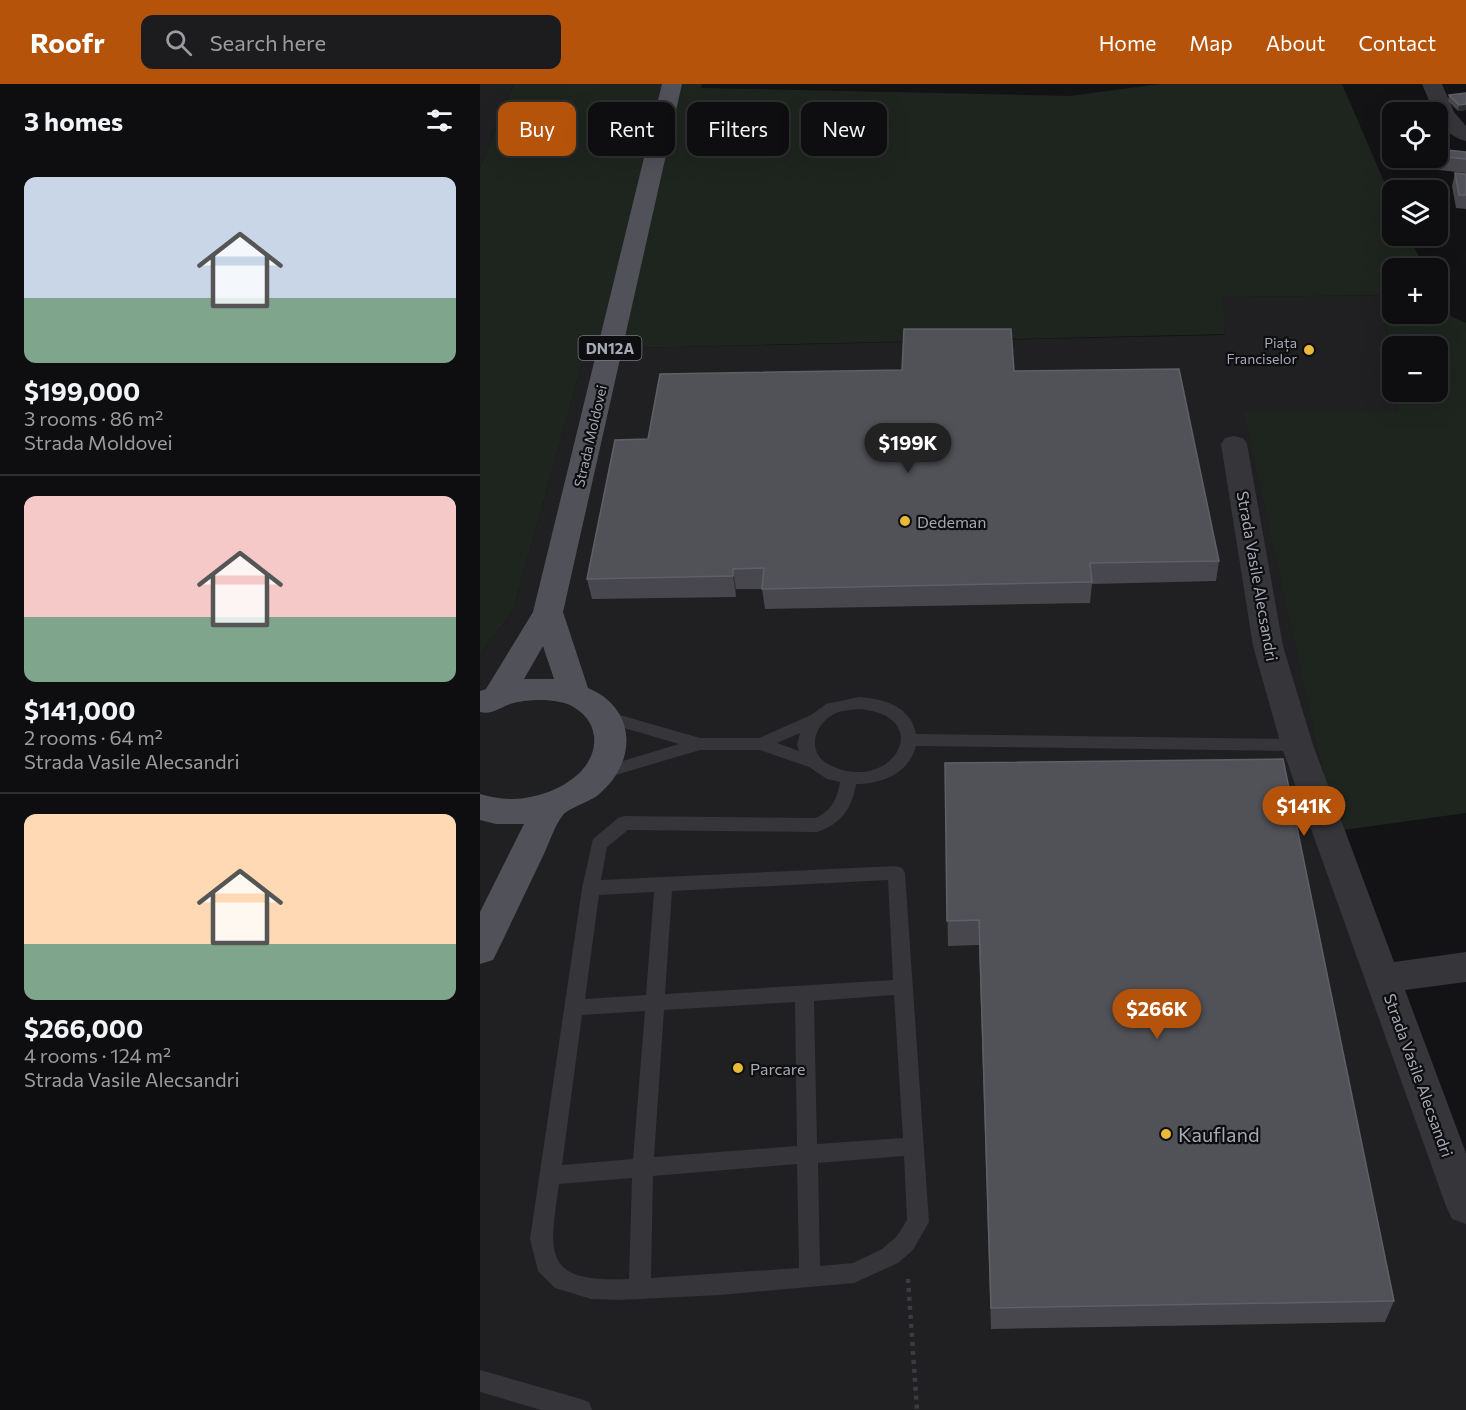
<!DOCTYPE html>
<html lang="en">
<head>
<meta charset="utf-8">
<style>
	:root { --surface:#0e0e10; --page:#1c1c1e; --text:#f1f3f6; --muted:#9b9c9f; --line:#2e2e30; --accent:#b45309 }
	body { margin:0; font-family:Commissioner,sans-serif; background:var(--page); color:var(--text); height:100vh; display:flex; flex-direction:column; font-size:22px; white-space:nowrap }
	* { box-sizing:border-box; margin:0 }
	p { font-size:20px; color:var(--muted) }
	.icon { flex:none; width:33px; height:33px; fill:none; stroke:currentColor; stroke-width:2; stroke-linecap:round; stroke-linejoin:round }
	.map { position:relative; flex:1; overflow:hidden }
	.panel { display:flex; flex-direction:column; background:var(--surface); width:480px }
	.panel>* { flex:none }
	.banner { position:absolute; left:18px; top:18px; width:570px; height:54px; display:flex; gap:12px }
	.controls { position:absolute; left:902px; top:18px; display:grid; gap:12px }
	.controls a { display:grid; place-items:center; width:66px; height:66px; border-radius:12px; background:var(--surface); box-shadow:0 6px 24px #0002,0 0 0 2px var(--line); font-size:30px }
	.price { position:absolute; translate:-50% -51px; padding:0 14px; border-radius:21px; background:var(--accent); color:#fff; font-size:20px; line-height:39px; filter:drop-shadow(0 2px 3px #0008) }
	.price::after { content:''; position:absolute; left:50%; top:36px; width:18px; height:14px; margin-left:-9px; background:inherit; clip-path:polygon(0 0,100% 0,50% 100%) }
	.price.current { background:#222; color:#fff }
	ul { padding:0; list-style:none }
	li { display:grid; align-content:center; gap:12px; height:318px; padding:0 24px }
	li+li { border-top:2px solid var(--line) }
	li span { display:grid; place-items:center; height:186px; border-radius:12px; color:#555 }
	li>.icon { margin-inline-start:auto }
	span .icon { width:108px; height:108px; fill:#fffc; stroke-width:1 }
	li b { font-size:26px }
	h2 { display:flex; justify-content:space-between; align-items:center; height:72px; padding:0 24px; font-size:26px }
	.pill { padding:0 21px; border-radius:12px; background:var(--surface); box-shadow:0 6px 24px #0002,0 0 0 2px var(--line); font-size:21px; line-height:54px }
	.pill.current { background:var(--accent); color:#fff }
	header { display:flex; align-items:center; gap:36px; box-sizing:border-box; height:84px; padding:0 30px; background:var(--accent); color:#fff }
	header strong { font-size:28px }
	nav { display:flex; gap:33px; margin-inline-start:auto; font-size:21px }
	.search { width:420px; height:54px; background:var(--page); display:flex; align-items:center; gap:15px; box-sizing:border-box; padding:0 21px; border-radius:12px; color:var(--muted); font-size:22px }
	main { display:flex; flex:1; min-height:0 }
	.map>svg:first-child { display:block }
	.built { fill:#201f22 }
	.green { fill:#1e251f }
	.lines { fill:none; stroke-linecap:round; stroke-linejoin:round }
	.path { stroke:#3b3c41; stroke-width:4.5; stroke-dasharray:4 5; stroke-linecap:butt }
	.service { fill:#35353a; fill-rule:evenodd }
	.minor { fill:#35353a; fill-rule:evenodd }
	.primary { fill:#515259; fill-rule:evenodd }
	.wall { fill:#47474d }
	.shaded-wall { fill:#2e2e32 }
	.building { fill:#515258; stroke:#5f6067; stroke-width:1.5 }
	.poi-dot { fill:#e9b938; stroke:#0e0e10; stroke-width:2 }
	.labels { text-anchor:middle; dominant-baseline:central; stroke-width:4.5; stroke-linejoin:round; paint-order:stroke }
	.far-poi-label { font-size:14px; fill:#a6a9b5; stroke:#0e0e10; text-anchor:end }
	.far-street-label { font-size:14px; fill:#a6a9b5; stroke:#0e0e10 }
	.shield { fill:#0e0e10; stroke:#787a84; stroke-width:1.5 }
	.shield-label { font-size:15px; font-weight:bold; fill:#a6a9b5 }
	.poi-label { font-size:16px; fill:#a6a9b5; stroke:#0e0e10; text-anchor:start }
	.street-label { font-size:16px; fill:#a6a9b5; stroke:#0e0e10 }
	.near-poi-label { font-size:20px; fill:#a6a9b5; stroke:#0e0e10; text-anchor:start }
</style>
</head>
<body>
<header>
<strong>Roofr</strong>
<div class="search"><svg class="icon" aria-label="search" viewBox="0 0 24 24"><circle cx="10" cy="10" r="6"/><path d="M15 15l6 6"/></svg>Search here</div>
<nav><a>Home</a><a>Map</a><a>About</a><a>Contact</a></nav>
</header>
<main>
<section class="panel">
<h2>3 homes<svg class="icon" aria-label="filters" viewBox="0 0 24 24"><path d="M4 7h16M4 17h16"/><circle cx="9" cy="7" r="2"/><circle cx="15" cy="17" r="2"/></svg></h2>
<ul>
<li><span style="background:linear-gradient(#c9d6e8 65%,#7fa58c 0)"><svg class="icon" aria-label="home" viewBox="0 0 24 24"><path d="M3 11l9-7 9 7M6 9v11h12V9"/></svg></span><div><b>$199,000</b><p>3 rooms · 86 m²</p><p>Strada Moldovei</p></div></li>
<li><span style="background:linear-gradient(#f6c9c9 65%,#7fa58c 0)"><svg class="icon" aria-label="home" viewBox="0 0 24 24"><path d="M3 11l9-7 9 7M6 9v11h12V9"/></svg></span><div><b>$141,000</b><p>2 rooms · 64 m²</p><p>Strada Vasile Alecsandri</p></div></li>
<li><span style="background:linear-gradient(#ffd9b3 70%,#7fa58c 0)"><svg class="icon" aria-label="home" viewBox="0 0 24 24"><path d="M3 11l9-7 9 7M6 9v11h12V9"/></svg></span><div><b>$266,000</b><p>4 rooms · 124 m²</p><p>Strada Vasile Alecsandri</p></div></li>
</ul>
</section>
<div class="map">
<svg width="986" height="1326" viewBox="0 0 986 1326">
	<rect width="100%" height="100%" fill="#131315"/>
	<g class="built">
		<path d="M0,0H34L0,84Z"/>
		<path d="M902,211L912,282V308H916L918,328H765L856,747L986,1112V1326H0V571L33,527L106,265L745,251L742,213Z"/>
	</g>
	<path class="green" d="M34,0H222L221,4L590,12L680,0H862L912,116V152H929L944,184H912V230H957V211L966,230L986,239V729L856,747L764,328H918L916,308H957V262H912V282L902,211L743,213L745,250L106,265L33,527L0,571V84Z"/>
	<g class="lines">
		<path class="path" d="M428,1195L437,1326"/>
		<g class="service">
			<path d="M379,613C404,615 431,622 436,650L817,655L823,657L825,661L823,665L817,667L436,662C429,689 403,700 376,700C372,725 361,740 337,748L148,746L127,763L121,796L416,782L422,784L425,789L449,1138L433,1166L418,1179L374,1199L240,1211L138,1216L111,1215L75,1204L58,1187L50,1155L102,804L113,755L138,734L144,732L335,734C352,727 357,715 360,698L347,695L329,683L280,666H220L119,696L113,694L111,690L113,686L199,660L120,637L118,633L120,629L126,627L220,654H279L331,631L346,620ZM379,625C458,632 412,712 350,681C325,669 334,639 356,629C363,626 372,626 379,625ZM320,649L317,661L319,667L297,659ZM408,796L413,896L185,910L192,807ZM174,808L166,911L105,915L119,811ZM414,911L423,1054L337,1060L334,917ZM315,918L317,1062L174,1073L184,926ZM165,927L153,1075L82,1081L102,931ZM424,1072L427,1136L417,1152L402,1165L373,1179L340,1182L338,1079ZM317,1080L319,1184L171,1194L173,1092ZM152,1094L149,1195C62,1199 69,1171 79,1100Z"/>
			<path d="M0,1286L101,1315L109,1318L112,1326H61L0,1308Z"/>
		</g>
		<g class="minor">
			<path d="M942,0H962L974,28L986,42V57C973,54 958,42 957,28H954Z"/>
			<path d="M754,352L763,354L767,360L803,562L833,661L914,878L986,868V898L925,906L986,1069V1140L972,1135L966,1122L801,661L773,562L741,360L745,354Z"/>
		</g>
		<path class="primary" d="M182,0H202L83,528L108,604C158,625 157,679 118,711C110,718 88,724 83,731C74,742 69,760 63,772C46,807 30,842 13,876L0,880V828L44,740H16L0,736V710C11,713 21,715 32,715C66,715 118,692 114,652C112,637 103,628 90,621C73,614 47,615 30,620C20,624 11,631 0,628V607L6,605L53,528ZM63,562L74,595H44Z"/>
	</g>
	<g class="wall">
		<path d="M986,9V26L978,27L968,17L969,11Z"/>
		<path d="M957,29L964,57L962,65L986,68V89L915,81L916,74H957Z"/>
		<path d="M975,89L986,90V125L976,124L972,102Z"/>
		<path d="M534,287L739,477L736,497L612,500L610,519L285,525L282,505H256V513L112,515L107,495L168,355Z"/>
		<path d="M465,679L914,1217L905,1238L511,1245L499,861L468,862Z"/>
	</g>
	<g class="shaded-wall">
		<path d="M986,20V26L978,27L979,21Z"/>
		<path d="M253,485L256,505V513L253,492Z"/>
	</g>
	<g class="building">
		<path d="M986,9V20L979,21L969,11Z"/>
		<path d="M918,27L942,28H918Z"/>
		<path d="M957,29H959L964,57H957Z"/>
		<path d="M957,65L986,68V75L957,72Z"/>
		<path d="M975,89L986,90V111H979Z"/>
		<path d="M424,245H531L534,287L699,285L739,477L610,479L612,498L282,505L284,484L253,485V492L107,495L135,356L168,355L180,290L422,286Z"/>
		<path d="M803,675L914,1217L511,1224L499,836L467,837L465,679Z"/>
	</g>
	<g class="poi-dot">
		<circle cx="829" cy="266" r="6"/>
		<circle cx="425" cy="437" r="6"/>
		<circle cx="258" cy="984" r="6"/>
		<circle cx="686" cy="1050" r="6"/>
	</g>
	<g class="labels">
		<g class="far-poi-label">
			<text x="817" y="258">Piața<tspan x="817" dy="16">Franciselor</tspan></text>
		</g>
		<g class="far-street-label">
			<text transform="translate(110 352) rotate(-77)">Strada Moldovei</text>
		</g>
		<rect class="shield" x="98.5" y="252" width="63" height="24" rx="4.5"/>
		<g class="shield-label">
			<text x="130" y="264">DN12A</text>
		</g>
		<g class="poi-label">
			<text x="437" y="437">Dedeman</text>
			<text x="270" y="984">Parcare</text>
		</g>
		<g class="street-label">
			<text transform="translate(778 492) rotate(80)">Strada Vasile Alecsandri</text>
			<text transform="translate(939 991) rotate(70)">Strada Vasile Alecsandri</text>
		</g>
		<g class="near-poi-label">
			<text x="698" y="1050">Kaufland</text>
		</g>
	</g>
</svg>
<div class="controls">
<a><svg class="icon" aria-label="locate" viewBox="0 0 24 24"><circle cx="12" cy="12" r="6"/><path d="M12 2v4M12 18v4M2 12h4M18 12h4"/></svg></a>
<a><svg class="icon" aria-label="layers" viewBox="0 0 24 24"><path d="M12 4l9 5-9 5-9-5zM3 14l9 5 9-5"/></svg></a>
<a>+</a>
<a>−</a>
</div>
<b class="price current" style="left:428px;top:390px">$199K</b>
<b class="price" style="left:824px;top:753px">$141K</b>
<b class="price" style="left:677px;top:956px">$266K</b>
<div class="banner">
<a class="pill current">Buy</a>
<a class="pill">Rent</a>
<a class="pill">Filters</a>
<a class="pill">New</a>
</div>
</div>
</main>
</body>
</html>
